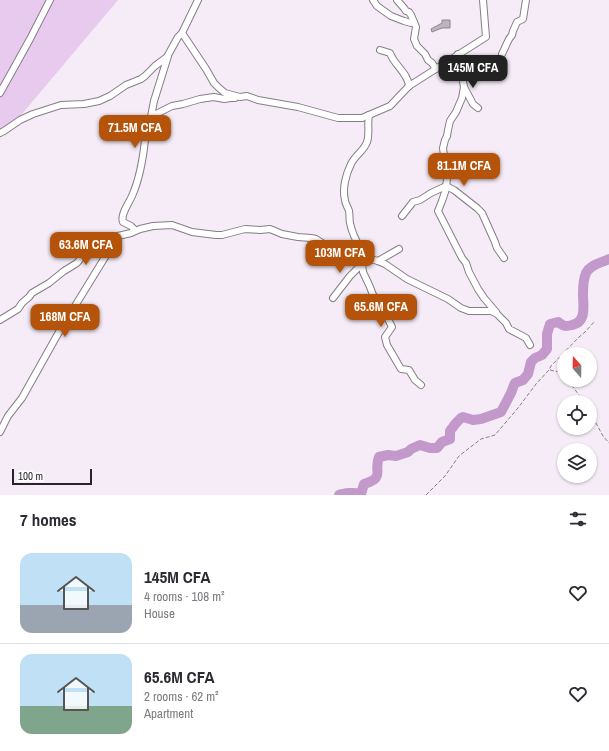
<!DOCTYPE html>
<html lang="en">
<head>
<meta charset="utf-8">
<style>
	:root { --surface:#fff; --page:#f2f2f3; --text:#2b2b33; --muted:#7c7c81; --line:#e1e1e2; --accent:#b45309 }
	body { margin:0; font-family:"Archivo Narrow",sans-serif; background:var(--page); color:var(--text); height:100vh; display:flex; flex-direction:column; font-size:15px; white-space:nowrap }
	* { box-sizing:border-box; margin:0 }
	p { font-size:13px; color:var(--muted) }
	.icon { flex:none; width:22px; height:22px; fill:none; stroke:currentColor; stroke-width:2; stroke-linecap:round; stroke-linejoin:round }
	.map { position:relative; height:495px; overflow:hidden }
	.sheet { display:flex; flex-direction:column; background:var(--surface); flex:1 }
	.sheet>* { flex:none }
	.needle { width:26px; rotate:340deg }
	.controls { position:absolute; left:557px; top:347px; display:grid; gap:8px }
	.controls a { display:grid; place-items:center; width:40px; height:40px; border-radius:50%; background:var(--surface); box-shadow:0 1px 3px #0004; font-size:20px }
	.scale { position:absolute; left:12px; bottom:10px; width:80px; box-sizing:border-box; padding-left:4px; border:2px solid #282429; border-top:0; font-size:11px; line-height:14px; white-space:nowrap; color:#282429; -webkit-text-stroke:3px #fff; paint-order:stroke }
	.price { position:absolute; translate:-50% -34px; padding:0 9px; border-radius:8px; background:var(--accent); color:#fff; font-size:13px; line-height:26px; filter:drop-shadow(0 1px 2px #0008) }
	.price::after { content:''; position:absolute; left:50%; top:24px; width:12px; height:9px; margin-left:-6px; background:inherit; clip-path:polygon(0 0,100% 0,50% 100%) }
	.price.selected { background:#222; color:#fff }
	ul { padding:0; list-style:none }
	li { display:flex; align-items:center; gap:12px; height:100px; padding:0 20px }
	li+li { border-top:1px solid var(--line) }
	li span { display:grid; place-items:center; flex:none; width:112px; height:80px; border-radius:12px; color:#555 }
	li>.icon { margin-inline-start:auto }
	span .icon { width:48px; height:48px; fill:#fffc; stroke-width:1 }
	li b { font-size:17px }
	h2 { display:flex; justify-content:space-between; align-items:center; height:48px; padding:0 20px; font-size:17px }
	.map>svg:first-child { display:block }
	.green { fill:#e8caef }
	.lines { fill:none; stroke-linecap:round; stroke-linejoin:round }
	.river { stroke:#c399cc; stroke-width:10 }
	.building { fill:#bbb3bd; stroke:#8d858f }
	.minor-casing { stroke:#867d87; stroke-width:8 }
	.path { stroke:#857f87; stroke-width:1; stroke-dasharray:4 2; stroke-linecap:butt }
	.minor { stroke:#fff; stroke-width:6 }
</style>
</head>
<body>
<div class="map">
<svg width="609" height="495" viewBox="0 0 609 495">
	<rect width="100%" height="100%" fill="#f5ecf7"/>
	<path class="green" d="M0,0H118L11,127L0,133Z"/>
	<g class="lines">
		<path class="river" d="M339,495C343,493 357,492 361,494L364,484C386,477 373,471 379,457L388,455L396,456L408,452L411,449L420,445L430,448H437L442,442L450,439V431L456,423L461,418L463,417L473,420L481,419L501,412L511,393L514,385L515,383L523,380L528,374L531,362L535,358L542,355L547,349V334L550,324L558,322C564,326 564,327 572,325C587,322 583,306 583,294C583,287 583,280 586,273C591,264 601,263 609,259"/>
	</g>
	<path class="building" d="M442,20H450V28H442L432,32L431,29L442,23Z"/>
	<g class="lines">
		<g class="minor-casing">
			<g id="minor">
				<path d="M198,0L182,33L206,69L214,83L219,88L225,93L240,97L247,96L258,100L298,107L338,118H362L390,106L409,86L486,37L483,0"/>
				<path d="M373,0L377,6L391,16L404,21L411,23L414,22"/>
				<path d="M397,0L404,8L406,11L409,12L411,15L416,27L414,39L417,46L425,54L428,60L432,63L436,69"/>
				<path d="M380,50L390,53C394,65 408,73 409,86"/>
				<path d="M458,54L464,87L462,98L456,112L450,121L448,130L447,136L445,140L443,148L445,163V171L447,178L446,189L442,201L438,211L462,258L466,263L469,272L478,289L484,298L496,312"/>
				<path d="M502,54L509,39L512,35L513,31L517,22L523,19L526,0"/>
				<path d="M464,87L473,104L478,108"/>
				<path d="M0,93L30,39L50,0"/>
				<path d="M152,116L172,106L183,104L200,99L214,97L224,99L231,98H235"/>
				<path d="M0,133L4,131L20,120L33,114L61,105L84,104L99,101L110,96L126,85L141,79L145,76L155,66L167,57L178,37L182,33"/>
				<path d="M402,216L413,202L420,200L431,193L446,186L454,190L477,208L482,213L495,242L497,248L504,258"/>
				<path d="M135,230L131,226L123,222C120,215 129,203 132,196C140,178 143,159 145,140L147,137L154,101L168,56"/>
				<path d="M359,256L361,249C356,241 352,233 350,223C349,219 350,215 349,211C348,207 345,204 345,200C342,189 346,174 351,164C355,155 364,151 367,142C370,133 367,124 369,115"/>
				<path d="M364,258L362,264L363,272L370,287L373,295L379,301L392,327L385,337L387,345L401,369L409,370L415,380L421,385"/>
				<path d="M378,261L399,249"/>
				<path d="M333,298L350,276L362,264"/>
				<path d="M0,320L18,309L22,303L29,297L32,293L49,283L64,271L77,263L81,258L91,252L100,245L114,237L131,233L140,229L153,226L172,225L192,232L216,235H222L245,229L260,230L270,229L282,234L298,237L311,238L316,239L327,246L341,252L359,256L378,261L385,264L407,279L448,299L461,308L469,311H491L497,314L506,323L509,329L526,338L530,345"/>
				<path d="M0,432L8,416L22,398L59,332L118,236"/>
			</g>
		</g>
		<g class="path">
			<path d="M550,370L563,373L564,374"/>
			<path d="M568,380L584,402"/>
			<path d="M590,412L603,436L609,443"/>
			<path d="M426,495L445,476L459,456L481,439L495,435L518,408L536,384L549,370L551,366L579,337L585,332L595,321"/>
		</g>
		<use href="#minor" class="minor"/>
	</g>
</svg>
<div class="controls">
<a><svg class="needle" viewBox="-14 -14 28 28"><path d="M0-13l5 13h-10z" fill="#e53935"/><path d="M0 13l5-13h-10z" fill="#7c7c81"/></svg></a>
<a><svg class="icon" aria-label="locate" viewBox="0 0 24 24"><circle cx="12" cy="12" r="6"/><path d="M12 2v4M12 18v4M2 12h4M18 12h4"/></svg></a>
<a><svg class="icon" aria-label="layers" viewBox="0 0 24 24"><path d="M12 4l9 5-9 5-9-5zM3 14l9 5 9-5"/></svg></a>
</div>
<div class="scale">100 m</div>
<b class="price selected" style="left:473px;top:89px">145M CFA</b>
<b class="price" style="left:135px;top:149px">71.5M CFA</b>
<b class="price" style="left:464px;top:187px">81.1M CFA</b>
<b class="price" style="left:86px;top:266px">63.6M CFA</b>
<b class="price" style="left:340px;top:274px">103M CFA</b>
<b class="price" style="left:381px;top:328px">65.6M CFA</b>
<b class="price" style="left:65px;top:338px">168M CFA</b>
</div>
<section class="sheet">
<h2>7 homes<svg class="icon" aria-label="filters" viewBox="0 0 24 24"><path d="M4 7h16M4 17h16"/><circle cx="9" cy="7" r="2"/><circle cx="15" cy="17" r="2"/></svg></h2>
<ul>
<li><span style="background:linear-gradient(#bfe0f5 65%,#9aa5b1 0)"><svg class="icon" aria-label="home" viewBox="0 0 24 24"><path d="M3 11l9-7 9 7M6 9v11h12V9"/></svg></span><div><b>145M CFA</b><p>4 rooms · 108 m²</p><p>House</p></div><svg class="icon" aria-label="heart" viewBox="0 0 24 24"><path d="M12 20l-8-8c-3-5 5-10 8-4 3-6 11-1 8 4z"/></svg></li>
<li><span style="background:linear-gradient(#bfe0f5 65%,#7fa58c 0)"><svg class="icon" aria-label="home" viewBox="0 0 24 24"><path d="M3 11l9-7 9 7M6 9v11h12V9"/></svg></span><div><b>65.6M CFA</b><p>2 rooms · 62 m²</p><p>Apartment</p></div><svg class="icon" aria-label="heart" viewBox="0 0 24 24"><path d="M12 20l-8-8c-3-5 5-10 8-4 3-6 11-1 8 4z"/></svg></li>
</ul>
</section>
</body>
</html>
